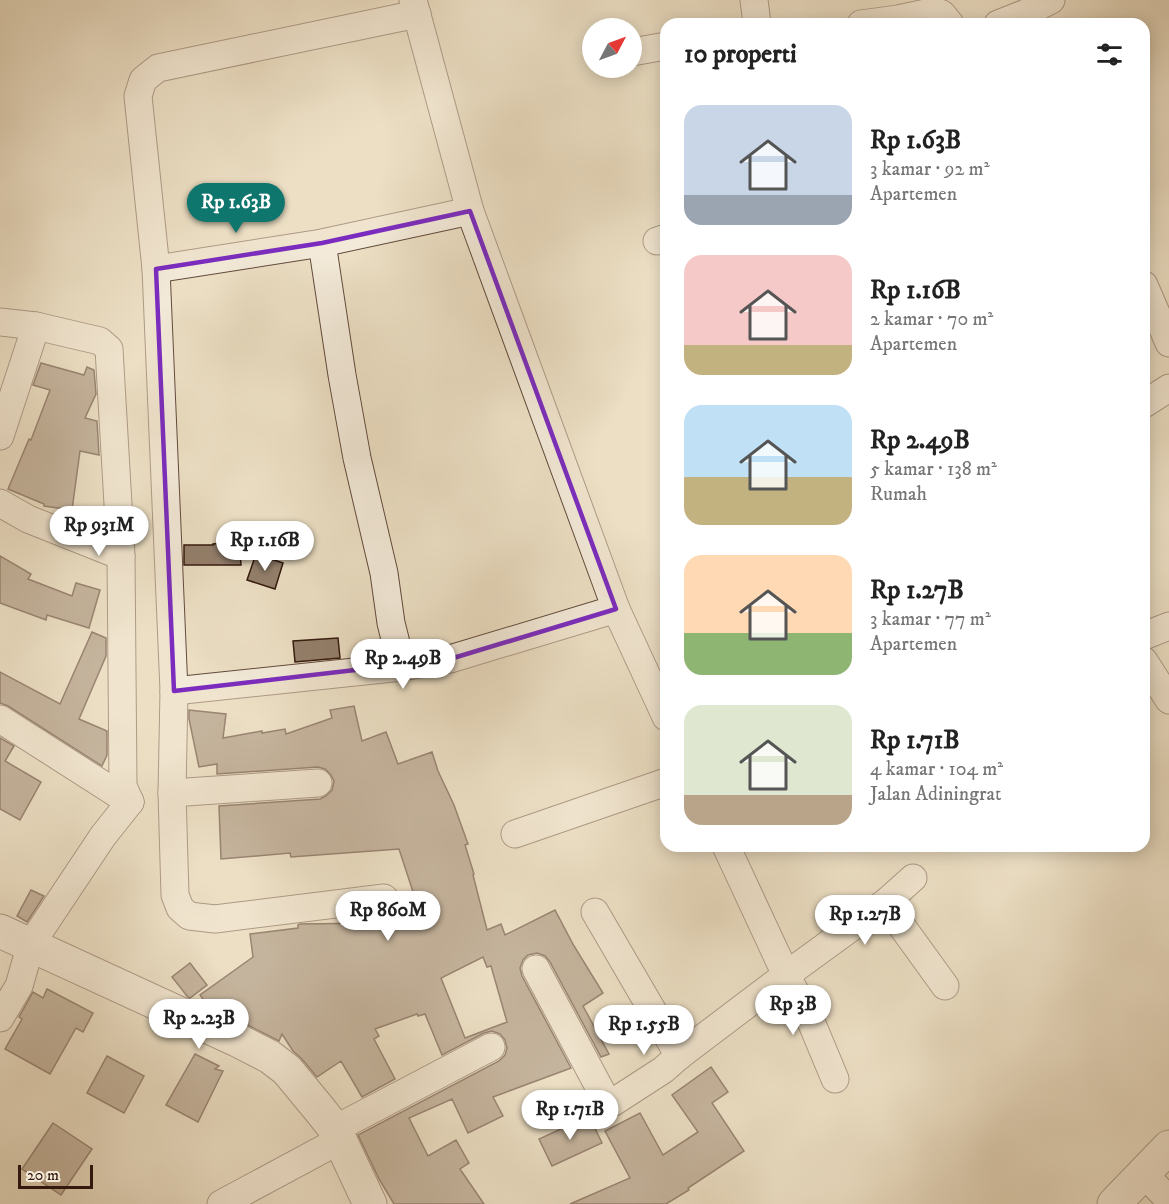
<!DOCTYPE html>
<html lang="id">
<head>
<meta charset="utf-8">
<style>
	:root { --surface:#fff; --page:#f6f6f6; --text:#222; --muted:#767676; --accent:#0f766e }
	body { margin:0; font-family:"IM FELL DW Pica",serif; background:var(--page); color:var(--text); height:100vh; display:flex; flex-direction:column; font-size:22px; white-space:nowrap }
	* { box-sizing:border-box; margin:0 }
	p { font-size:20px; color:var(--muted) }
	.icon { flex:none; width:33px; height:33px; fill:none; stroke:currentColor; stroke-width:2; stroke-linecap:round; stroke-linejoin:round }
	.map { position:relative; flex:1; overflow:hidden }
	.side { position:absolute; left:660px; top:18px; width:490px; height:834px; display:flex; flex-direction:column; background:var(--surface); border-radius:18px; box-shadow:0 3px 15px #0003 }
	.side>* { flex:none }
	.needle { width:39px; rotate:49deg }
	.buttons { position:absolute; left:582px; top:18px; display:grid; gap:12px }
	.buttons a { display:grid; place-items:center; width:60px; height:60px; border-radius:50%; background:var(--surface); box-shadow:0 3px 15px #0003; font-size:30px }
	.scale { position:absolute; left:18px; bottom:15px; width:75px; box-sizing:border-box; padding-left:6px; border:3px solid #34190e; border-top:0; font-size:16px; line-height:21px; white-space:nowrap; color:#34190e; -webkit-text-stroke:4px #f3ead9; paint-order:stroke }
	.price { position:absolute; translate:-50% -51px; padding:0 14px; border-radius:21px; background:#fff; color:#222; font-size:20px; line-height:39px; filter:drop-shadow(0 2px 3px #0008) }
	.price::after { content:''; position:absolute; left:50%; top:36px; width:18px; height:14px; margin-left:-9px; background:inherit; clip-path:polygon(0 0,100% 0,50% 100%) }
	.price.active { background:var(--accent); color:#fff }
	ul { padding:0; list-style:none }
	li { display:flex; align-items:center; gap:18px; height:150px; padding:0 24px }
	li span { display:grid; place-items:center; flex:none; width:168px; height:120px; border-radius:18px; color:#555 }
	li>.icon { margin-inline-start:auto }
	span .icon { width:72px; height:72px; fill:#fffc; stroke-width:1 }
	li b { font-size:26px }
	h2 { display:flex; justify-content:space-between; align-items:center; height:72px; padding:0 24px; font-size:26px }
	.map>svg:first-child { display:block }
	.building { fill:#94806d; stroke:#34190e; stroke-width:1.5; fill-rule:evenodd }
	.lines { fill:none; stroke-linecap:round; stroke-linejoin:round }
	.minor-casing { stroke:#624a3c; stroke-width:29 }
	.tertiary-casing { stroke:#624a3c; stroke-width:35 }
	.minor { stroke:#f3ead9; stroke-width:27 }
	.tertiary { stroke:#f3ead9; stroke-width:33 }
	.marked { fill:none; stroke:#7b2cbf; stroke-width:4.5; stroke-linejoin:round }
</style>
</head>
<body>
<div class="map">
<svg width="1169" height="1204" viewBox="0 0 1169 1204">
	<rect width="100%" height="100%" fill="#ecdfc4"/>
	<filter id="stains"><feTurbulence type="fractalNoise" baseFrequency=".00333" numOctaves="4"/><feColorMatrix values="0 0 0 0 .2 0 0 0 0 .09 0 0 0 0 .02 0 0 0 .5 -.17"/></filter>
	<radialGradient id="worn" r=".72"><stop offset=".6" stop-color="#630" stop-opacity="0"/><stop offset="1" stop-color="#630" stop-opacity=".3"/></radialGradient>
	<g class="building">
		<path d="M41,363L84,375L87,367L94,370L96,394L85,418L97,421L99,455L80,451L72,510L44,506V504L8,489L29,439L31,440L50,390L33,385Z"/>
		<path d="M239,542L241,565H184V545H213V544Z"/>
		<path d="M256,554L283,563L275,589L247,580Z"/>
		<path d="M0,556L31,574L28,579L72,596L76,583L100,590L89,628L47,615L46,620L0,603Z"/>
		<path d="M92,632L106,638V656L79,719L107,731V755L102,766L8,706L0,703V672L60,704Z"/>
		<path d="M338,638L340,658L295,662L293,641Z"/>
		<path d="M354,706L362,741L386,732L398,764L432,752L438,771L454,805L468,844L465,845L474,874L473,875L487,930L501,924L505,935L555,910L574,946L603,993L583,1006L609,1054L601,1057L550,962L545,956L537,953L528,955L523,960L520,968L522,976L571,1068L493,1097L503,1116L468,1133L452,1099L409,1118L428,1156L456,1140L469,1163L460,1169L484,1204H394L379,1179L358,1135L499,1061L505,1055L507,1048L505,1040L500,1034L492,1031L484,1033L442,1055L425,1014L418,1016L417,1014L375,1029L379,1036L374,1039L395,1079L362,1097L341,1061L317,1077L301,1058L293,1051L282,1034L279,1041L234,1018L227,1011L223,1013L208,1006L200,995L253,957L250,934L298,928V925L300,924L374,923L373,915L386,914L393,911L399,904L416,901L399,849L291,857L290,853L221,859L219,806L320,799L326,796L332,790L334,781L331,775L325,769L318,767L217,774V764L199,767L189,719V710L226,714L223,738L262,731V733L285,729L286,734L332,718L330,710ZM483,957L487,967L491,966L507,1022L465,1038L441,978Z"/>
		<path d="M0,738L14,746L5,761L41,782L20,820L0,809Z"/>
		<path d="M31,890L44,896L27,922L17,916Z"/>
		<path d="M190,963L207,985L190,998L187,996L172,977Z"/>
		<path d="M47,989L93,1013L83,1032L76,1028L50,1074L5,1049L22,1019L19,1017L33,992L43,998Z"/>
		<path d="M195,1054L219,1066L215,1069L223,1071L198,1122L166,1105Z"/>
		<path d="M107,1056L144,1076L124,1113L87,1093Z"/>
		<path d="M711,1067L728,1092L712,1103L744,1151L688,1188L689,1190L666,1204H570L630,1178L605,1131L640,1113L663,1155L698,1132L672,1095Z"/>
		<path d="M589,1116L602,1143L552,1166L539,1139Z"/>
		<path d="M53,1123L92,1149L61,1195L22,1169Z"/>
	</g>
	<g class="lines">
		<g class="minor-casing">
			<g id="minor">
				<path d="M413,0L470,211L616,609L666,717"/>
				<path d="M754,0L757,24"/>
				<path d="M861,24L898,19L935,11L942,14L950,24"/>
				<path d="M998,24L1026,13L1051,0"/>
				<path d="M632,52L666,46"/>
				<path d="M657,241L666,238"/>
				<path d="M322,243L342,375L357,458L384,573L391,623L402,667"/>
				<path d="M156,269L322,243L470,211"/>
				<path d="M1144,285L1169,343"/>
				<path d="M0,322L36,326L100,341L109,349L121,556L123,786L130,802"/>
				<path d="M1144,404L1169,388"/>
				<path d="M0,436L36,326"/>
				<path d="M0,503L28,519L121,556"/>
				<path d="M1144,636L1169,626"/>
				<path d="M1144,661L1169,700"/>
				<path d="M174,691L402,667L450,659L616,609"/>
				<path d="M0,719L130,802"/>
				<path d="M172,793L318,783"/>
				<path d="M515,834L666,782"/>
				<path d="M726,846L786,975L810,1019L835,1079"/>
				<path d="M384,898L215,919L189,916L180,908L175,895L172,793L174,691L156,269L138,96L143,80L158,68L417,14"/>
				<path d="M885,903L945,986"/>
				<path d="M595,912L679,1056"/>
				<path d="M536,969L607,1102L612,1103L663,1070L679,1056L786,975L885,903L913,878"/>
				<path d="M0,1018L19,986L31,944L103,836L130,802"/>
				<path d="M335,1129L491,1047"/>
				<path d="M1143,1173L1169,1200"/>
				<path d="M221,1204L340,1140"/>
			</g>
		</g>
		<g class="tertiary-casing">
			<g id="tertiary">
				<path d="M0,931L237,1040L270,1057L287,1070L320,1110L335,1129L370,1204"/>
				<path d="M1114,1204L1169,1147"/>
			</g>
		</g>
		<use href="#minor" class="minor"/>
		<use href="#tertiary" class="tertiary"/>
	</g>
	<path d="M0 0H1169V1204H0ZM470,211L616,609L450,659L174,691L156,269L322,243Z" fill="#ecdfc4" fill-opacity=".55" fill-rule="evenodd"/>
	<path class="marked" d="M470,211L616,609L450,659L174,691L156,269L322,243Z"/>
	<rect width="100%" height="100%" filter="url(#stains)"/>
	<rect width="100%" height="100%" fill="url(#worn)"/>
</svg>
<div class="buttons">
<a><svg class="needle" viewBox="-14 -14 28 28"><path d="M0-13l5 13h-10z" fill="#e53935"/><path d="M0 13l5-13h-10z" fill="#767676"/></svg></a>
</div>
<div class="scale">20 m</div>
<b class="price active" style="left:236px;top:234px">Rp 1.63B</b>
<b class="price" style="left:99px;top:557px">Rp 931M</b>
<b class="price" style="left:265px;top:572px">Rp 1.16B</b>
<b class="price" style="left:403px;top:690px">Rp 2.49B</b>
<b class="price" style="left:388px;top:942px">Rp 860M</b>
<b class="price" style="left:865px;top:946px">Rp 1.27B</b>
<b class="price" style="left:793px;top:1036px">Rp 3B</b>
<b class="price" style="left:199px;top:1050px">Rp 2.23B</b>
<b class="price" style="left:644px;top:1056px">Rp 1.55B</b>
<b class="price" style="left:570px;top:1141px">Rp 1.71B</b>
<section class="side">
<h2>10 properti<svg class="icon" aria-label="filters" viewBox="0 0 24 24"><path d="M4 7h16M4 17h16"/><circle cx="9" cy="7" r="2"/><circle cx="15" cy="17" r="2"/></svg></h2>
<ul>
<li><span style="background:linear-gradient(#c9d6e8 75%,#9aa5b1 0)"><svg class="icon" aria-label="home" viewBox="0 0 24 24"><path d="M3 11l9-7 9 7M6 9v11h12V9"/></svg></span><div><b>Rp 1.63B</b><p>3 kamar · 92 m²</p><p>Apartemen</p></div></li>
<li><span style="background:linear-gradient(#f6c9c9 75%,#c2b280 0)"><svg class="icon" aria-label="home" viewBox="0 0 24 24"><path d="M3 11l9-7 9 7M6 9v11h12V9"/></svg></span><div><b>Rp 1.16B</b><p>2 kamar · 70 m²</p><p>Apartemen</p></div></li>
<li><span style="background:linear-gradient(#bfe0f5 60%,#c2b280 0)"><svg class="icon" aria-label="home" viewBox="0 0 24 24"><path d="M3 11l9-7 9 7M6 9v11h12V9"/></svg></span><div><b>Rp 2.49B</b><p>5 kamar · 138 m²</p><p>Rumah</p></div></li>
<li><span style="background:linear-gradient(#ffd9b3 65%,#8fb573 0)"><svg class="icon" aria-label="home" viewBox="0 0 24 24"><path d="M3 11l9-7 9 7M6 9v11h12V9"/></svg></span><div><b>Rp 1.27B</b><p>3 kamar · 77 m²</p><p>Apartemen</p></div></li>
<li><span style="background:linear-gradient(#dfe7d0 75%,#b9a48a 0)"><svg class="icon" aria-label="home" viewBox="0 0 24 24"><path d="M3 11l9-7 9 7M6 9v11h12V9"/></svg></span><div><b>Rp 1.71B</b><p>4 kamar · 104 m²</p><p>Jalan Adiningrat</p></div></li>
</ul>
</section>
</div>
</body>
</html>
